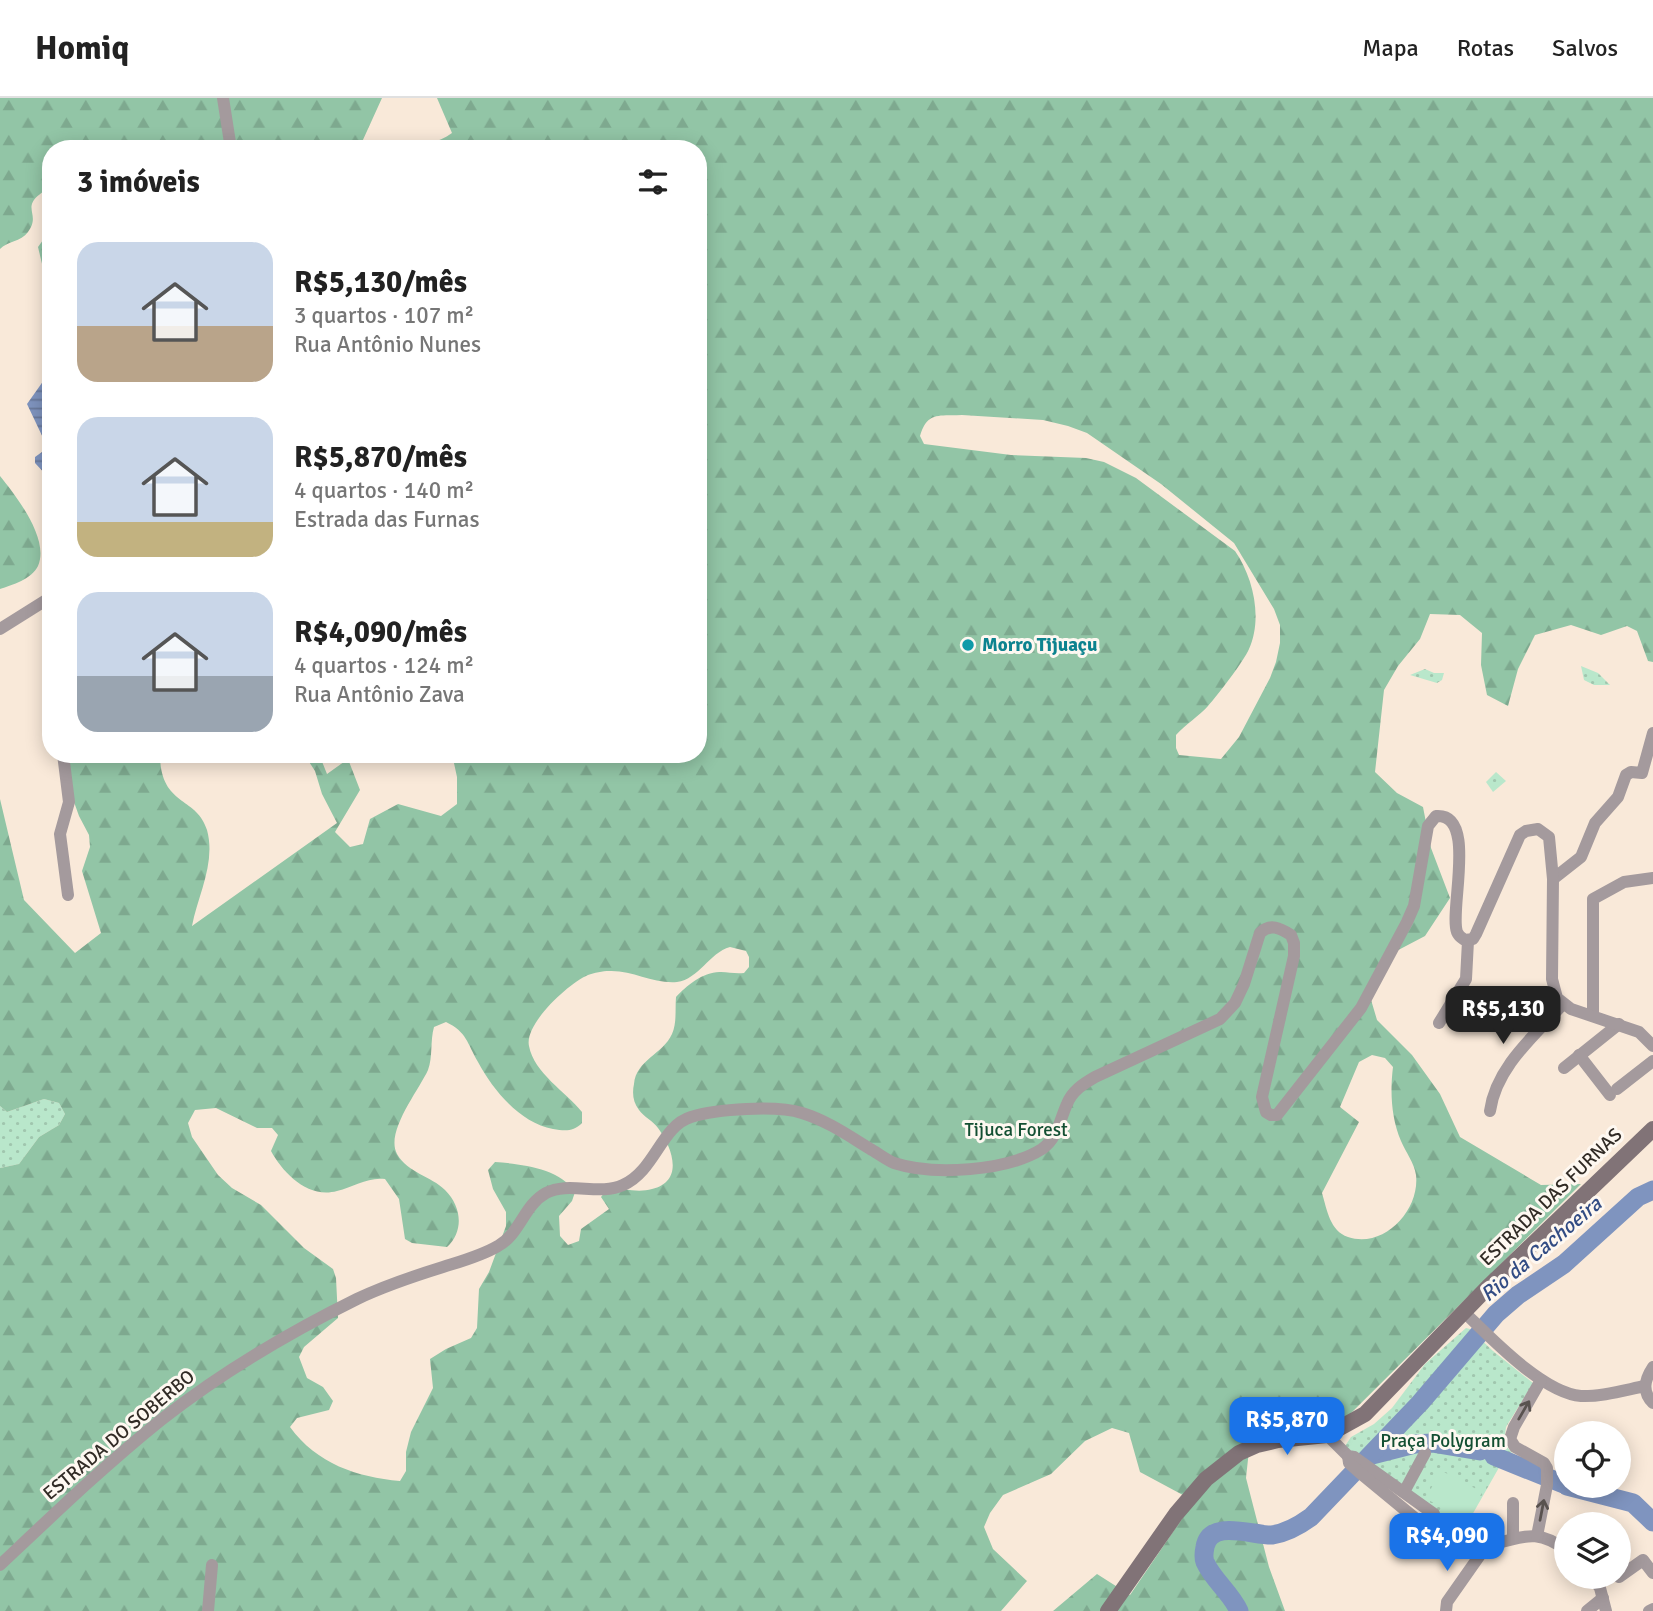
<!DOCTYPE html>
<html lang="pt">
<head>
<meta charset="utf-8">
<style>
	:root { --surface:#fff; --page:#f2f2f2; --text:#222; --muted:#767676; --line:#e0e0e0; --accent:#1a73e8 }
	body { margin:0; font-family:Signika,sans-serif; background:var(--page); color:var(--text); height:100vh; display:flex; flex-direction:column; font-size:26px; white-space:nowrap }
	* { box-sizing:border-box; margin:0 }
	p { font-size:23px; color:var(--muted) }
	.icon { flex:none; width:38px; height:38px; fill:none; stroke:currentColor; stroke-width:2; stroke-linecap:round; stroke-linejoin:round }
	.map { position:relative; flex:1; overflow:hidden }
	.details { position:absolute; left:42px; top:42px; width:665px; height:623px; display:flex; flex-direction:column; background:var(--surface); border-radius:28px; box-shadow:0 4px 18px #0003 }
	.details>* { flex:none }
	.buttons { position:absolute; left:1554px; top:1323px; display:grid; gap:14px }
	.buttons a { display:grid; place-items:center; width:77px; height:77px; border-radius:50%; background:var(--surface); box-shadow:0 4px 18px #0003; font-size:35px }
	.price { position:absolute; translate:-50% -60px; padding:0 16px; border-radius:14px; background:var(--accent); color:#fff; font-size:23px; line-height:46px; filter:drop-shadow(0 2px 4px #0008) }
	.price::after { content:''; position:absolute; left:50%; top:42px; width:21px; height:16px; margin-left:-10px; background:inherit; clip-path:polygon(0 0,100% 0,50% 100%) }
	.price.on { background:#222; color:#fff }
	ul { padding:0; list-style:none }
	li { display:flex; align-items:center; gap:21px; height:175px; padding:0 35px }
	li span { display:grid; place-items:center; flex:none; width:196px; height:140px; border-radius:21px; color:#555 }
	li>.icon { margin-inline-start:auto }
	span .icon { width:84px; height:84px; fill:#fffc; stroke-width:1 }
	li b { font-size:30px }
	h2 { display:flex; justify-content:space-between; align-items:center; height:84px; padding:0 35px; font-size:30px }
	header { display:flex; align-items:center; gap:42px; box-sizing:border-box; height:98px; padding:0 35px; background:var(--surface); border-bottom:2px solid var(--line) }
	header strong { font-size:33px }
	nav { display:flex; gap:38px; margin-inline-start:auto; font-size:24px }
	.map>svg:first-child { display:block }
	.grass { fill:url(#grass-dots) }
	.forest { fill:url(#forest-firs); fill-rule:evenodd }
	.garden { fill:#b9e7cb }
	.water { fill:url(#water-rules) }
	.lines { fill:none; stroke-linecap:round; stroke-linejoin:round }
	.river { stroke:#7f94bf; stroke-width:19 }
	.minor { stroke:#a49a9d; stroke-width:12 }
	.secondary { stroke:#817377; stroke-width:16 }
	.oneway { stroke:#59524f }
	.culture-dot { fill:#0f9aa8; stroke:#fef8f1; stroke-width:2.5 }
	.labels { text-anchor:middle; dominant-baseline:central; stroke-width:6; stroke-linejoin:round; paint-order:stroke }
	.culture-label { font-size:19px; font-weight:bold; fill:#0d838f; stroke:#fef8f1; text-anchor:start }
	.park-label { font-size:19px; fill:#134f32; stroke:#fef8f1 }
	.street-label { font-size:19px; fill:#312b25; stroke:#fef8f1 }
	.water-label { font-size:21px; font-style:italic; fill:#324c84; stroke:#fef8f1 }
</style>
</head>
<body>
<header>
<strong>Homiq</strong>
<nav><a>Mapa</a><a>Rotas</a><a>Salvos</a></nav>
</header>
<div class="map">
<svg width="1653" height="1513" viewBox="0 0 1653 1513">
	<defs>
		<pattern id="grass-dots" width="8" height="8" patternUnits="userSpaceOnUse" patternTransform="scale(1.75)"><rect width="8" height="8" fill="#b9e7cb"/><path d="M2 2h.1M6 6h.1" fill="none" stroke="#a0c6ae" stroke-width="1.8" stroke-linecap="round"/></pattern>
		<pattern id="forest-firs" width="22" height="20" patternUnits="userSpaceOnUse" patternTransform="scale(1.75)"><rect width="22" height="20" fill="#92c5a6"/><path d="M5 1l3.5 6h-7zM16 11l3.5 6h-7z" fill="#7ea98f"/></pattern>
		<pattern id="water-rules" width="6" height="5" patternUnits="userSpaceOnUse" patternTransform="scale(1.75)"><rect width="6" height="5" fill="#7f94bf"/><path d="M0 2.5h6" fill="none" stroke="#69799b"/></pattern>
	</defs>
	<rect width="100%" height="100%" fill="#f9e9d9"/>
	<g class="grass">
		<path d="M1581,568L1598,575L1610,587H1594L1584,582Z"/>
		<path d="M1425,571L1434,575H1444L1442,582L1437,585L1410,577Z"/>
		<path d="M1496,674L1506,683L1493,694L1486,684Z"/>
		<path d="M44,1001L59,1005L65,1016L59,1027L39,1039L19,1066L0,1070V1008L7,1014Z"/>
		<path d="M1466,1230L1470,1231L1493,1253L1533,1285L1506,1329L1504,1345L1512,1355L1543,1373V1385L1501,1366L1463,1433L1460,1434L1442,1424L1345,1348L1351,1339L1374,1326L1392,1310L1425,1266Z"/>
	</g>
	<g class="forest">
		<path d="M0,0H382L362,44C392,48 426,54 452,35L437,0H1653V564L1648,563L1637,533L1627,528L1601,537L1571,527L1535,537L1518,571L1508,608L1487,597L1481,567L1482,535L1460,517L1430,516L1420,541L1398,568L1384,592L1375,674L1397,695L1423,709L1431,750L1450,800L1425,838L1385,859L1369,895L1377,922L1412,957L1440,996L1460,1039L1541,1087L1581,1086L1325,1341L1249,1352L1246,1380L1269,1469L1285,1513H1053L1097,1476L1130,1497L1194,1403L1140,1374L1129,1335L1112,1330L1085,1343L1051,1376L1003,1397L990,1415L984,1429L993,1451L1027,1483L1001,1513H0V1070L19,1066L39,1039L59,1027L65,1016L59,1005L44,1001L7,1014L0,1008V701L24,802L75,855L101,835L82,773L90,749L89,737L79,718L74,704L67,656H160C160,709 197,698 207,732C216,765 198,797 192,828L337,725L322,696L315,673L304,656H319L327,676L348,661L360,692L335,734L350,749L363,746L370,721L398,706L441,718L457,706V679L452,656H698V51H51V89C15,109 43,114 28,134C21,144 7,143 0,151ZM962,317L1043,322L1068,328L1087,335L1161,386L1234,445L1274,511L1280,527V545L1276,564L1270,580L1239,639L1221,661L1179,657L1176,650V637C1185,627 1200,617 1208,608C1217,598 1244,563 1249,551C1263,520 1253,479 1235,453L1136,380L1104,364L1086,360L1011,357L924,346L920,338C927,313 940,318 962,317ZM730,849L746,853L749,859V869L744,875C735,876 729,874 721,874C704,873 686,888 676,899C675,911 677,925 672,936C663,956 636,962 634,986C632,995 633,1004 639,1012C644,1019 653,1023 658,1030C672,1049 685,1083 652,1091C639,1095 623,1091 609,1089L601,1099L609,1111L581,1131L579,1143L568,1147L560,1138L559,1118L572,1103L575,1094C560,1070 521,1066 495,1064L488,1072L493,1091L506,1114V1128L489,1174L479,1191L477,1230L471,1240L446,1251L430,1261L433,1290L411,1334L406,1354V1373L400,1383C357,1379 317,1366 290,1329L297,1320L329,1312L333,1303L323,1289L307,1280L299,1259L304,1249L338,1220L336,1180L333,1171L304,1150L261,1107L232,1090L218,1077L192,1039L188,1025L195,1012L216,1010L257,1030H272L278,1037L271,1053C283,1075 308,1101 337,1093C354,1089 367,1079 385,1081L399,1101L405,1141L412,1145L447,1149C464,1133 462,1109 445,1092C431,1078 408,1075 397,1056C385,1034 419,992 428,972C433,959 430,943 434,929L446,924C467,934 467,945 478,964C493,992 520,1025 553,1031C565,1033 573,1034 582,1025V1014C566,994 534,975 529,948C524,926 569,885 588,877C594,875 603,873 609,873C633,872 653,886 677,884C699,881 709,855 730,849ZM1372,957L1385,960L1393,969C1390,993 1391,1020 1401,1043C1406,1055 1414,1064 1416,1077C1420,1112 1384,1151 1348,1139C1330,1133 1327,1112 1322,1095L1359,1024L1340,1009L1359,964Z"/>
		<path d="M51,131V174L43,170L38,149Z"/>
		<path d="M0,378C16,398 50,441 38,468C32,481 12,487 0,491Z"/>
	</g>
	<path class="garden" d="M1440,1372L1482,1394L1469,1422L1426,1401Z"/>
	<path class="water" d="M51,265V379H48L35,365V359L42,354L45,344L27,306L44,282Z"/>
	<g class="lines">
		<g class="river">
			<path d="M1372,1357L1415,1346L1432,1345L1480,1353"/>
			<path d="M1494,1358L1566,1387"/>
			<path d="M1567,1388L1633,1405L1653,1424"/>
			<path d="M1239,1513C1231,1495 1213,1482 1205,1464C1203,1459 1204,1454 1205,1449C1210,1420 1254,1438 1272,1437C1286,1435 1300,1427 1311,1419L1420,1305L1496,1216L1518,1197L1564,1166L1638,1099L1653,1092"/>
		</g>
		<g class="minor">
			<path d="M223,0L231,51"/>
			<path d="M0,531L51,499"/>
			<path d="M63,656L69,704L60,736L68,797"/>
			<path d="M1553,781L1581,759L1595,725L1618,699L1626,677L1631,674L1642,675L1653,635"/>
			<path d="M1593,918V801L1624,784L1653,780"/>
			<path d="M1439,925L1466,881L1468,843"/>
			<path d="M1579,957L1610,997"/>
			<path d="M1564,970L1619,926"/>
			<path d="M1617,991L1653,963"/>
			<path d="M1490,1013C1496,969 1535,937 1563,906"/>
			<path d="M1464,1214C1491,1240 1543,1295 1581,1298C1601,1299 1625,1292 1645,1288"/>
			<path d="M1653,1269C1645,1281 1641,1293 1653,1305"/>
			<path d="M1327,1337L1348,1358L1354,1359L1434,1416L1438,1429"/>
			<path d="M1348,1358L1349,1365L1359,1374L1416,1421L1477,1446C1515,1449 1527,1423 1566,1452"/>
			<path d="M1404,1394L1425,1355"/>
			<path d="M1537,1438L1547,1387V1370L1544,1365L1515,1349L1510,1341L1514,1329L1541,1282"/>
			<path d="M1513,1440V1405"/>
			<path d="M0,1467C52,1418 105,1367 161,1322C221,1275 288,1235 357,1201C384,1188 414,1178 443,1169C462,1163 481,1158 498,1148C520,1136 524,1107 546,1095C569,1083 599,1098 623,1087C655,1073 661,1028 691,1019C716,1011 777,1007 802,1015C828,1023 849,1038 872,1052C879,1056 887,1062 894,1065C934,1078 1007,1073 1042,1051C1058,1040 1060,1021 1067,1006C1072,993 1083,986 1095,979L1220,921L1235,905L1244,886L1260,835C1270,825 1280,830 1291,837L1294,845V858L1262,999L1266,1014L1271,1017H1277L1361,910L1407,824L1414,808L1428,728L1436,718C1478,715 1449,812 1457,834C1459,839 1462,840 1465,842L1473,841L1476,836L1520,737L1526,733L1538,731L1549,739L1553,781L1552,881L1557,900L1571,911L1639,934L1653,948"/>
			<path d="M1592,1479L1600,1490L1606,1513"/>
			<path d="M1619,1479L1643,1462L1653,1475"/>
			<path d="M208,1513L212,1467"/>
			<path d="M1446,1513L1447,1504L1487,1447"/>
			<path d="M1587,1513L1603,1500"/>
			<path d="M1649,1513L1653,1511"/>
		</g>
		<path class="secondary" d="M1108,1513L1176,1416L1206,1381L1239,1355L1257,1347L1278,1342L1327,1337L1365,1316L1488,1189L1653,1031"/>
	</g>
	<defs><path id="oneway-shaft" d="M-6 0H5M1.5-3L5.5 0L1.5 3" fill="none" stroke-width="1.6" stroke-linecap="round" stroke-linejoin="round" transform="scale(1.75)"/></defs>
	<g class="oneway">
		<use href="#oneway-shaft" transform="translate(1524 1312) rotate(-60)"/>
		<use href="#oneway-shaft" transform="translate(1542 1412) rotate(-79)"/>
	</g>
	<circle class="culture-dot" cx="968" cy="547" r="7"/>
	<g class="labels">
		<g class="culture-label">
			<text x="982" y="547">Morro Tijuaçu</text>
		</g>
		<g class="park-label">
			<text x="1016" y="1032">Tijuca Forest</text>
			<text x="1443" y="1343">Praça Polygram</text>
		</g>
		<g class="street-label">
			<text transform="translate(1551 1099) rotate(-44)">ESTRADA DAS FURNAS</text>
			<text transform="translate(119 1337) rotate(-40)">ESTRADA DO SOBERBO</text>
		</g>
		<g class="water-label">
			<text transform="translate(1541 1151) rotate(-40)">Rio da Cachoeira</text>
		</g>
	</g>
</svg>
<div class="buttons">
<a><svg class="icon" aria-label="locate" viewBox="0 0 24 24"><circle cx="12" cy="12" r="6"/><path d="M12 2v4M12 18v4M2 12h4M18 12h4"/></svg></a>
<a><svg class="icon" aria-label="layers" viewBox="0 0 24 24"><path d="M12 4l9 5-9 5-9-5zM3 14l9 5 9-5"/></svg></a>
</div>
<b class="price on" style="left:1503px;top:948px">R$5,130</b>
<b class="price" style="left:1287px;top:1359px">R$5,870</b>
<b class="price" style="left:1447px;top:1475px">R$4,090</b>
<section class="details">
<h2>3 imóveis<svg class="icon" aria-label="filters" viewBox="0 0 24 24"><path d="M4 7h16M4 17h16"/><circle cx="9" cy="7" r="2"/><circle cx="15" cy="17" r="2"/></svg></h2>
<ul>
<li><span style="background:linear-gradient(#c9d6e8 60%,#b9a48a 0)"><svg class="icon" aria-label="home" viewBox="0 0 24 24"><path d="M3 11l9-7 9 7M6 9v11h12V9"/></svg></span><div><b>R$5,130/mês</b><p>3 quartos · 107 m²</p><p>Rua Antônio Nunes</p></div></li>
<li><span style="background:linear-gradient(#c9d6e8 75%,#c2b280 0)"><svg class="icon" aria-label="home" viewBox="0 0 24 24"><path d="M3 11l9-7 9 7M6 9v11h12V9"/></svg></span><div><b>R$5,870/mês</b><p>4 quartos · 140 m²</p><p>Estrada das Furnas</p></div></li>
<li><span style="background:linear-gradient(#c9d6e8 60%,#9aa5b1 0)"><svg class="icon" aria-label="home" viewBox="0 0 24 24"><path d="M3 11l9-7 9 7M6 9v11h12V9"/></svg></span><div><b>R$4,090/mês</b><p>4 quartos · 124 m²</p><p>Rua Antônio Zava</p></div></li>
</ul>
</section>
</div>
</body>
</html>
